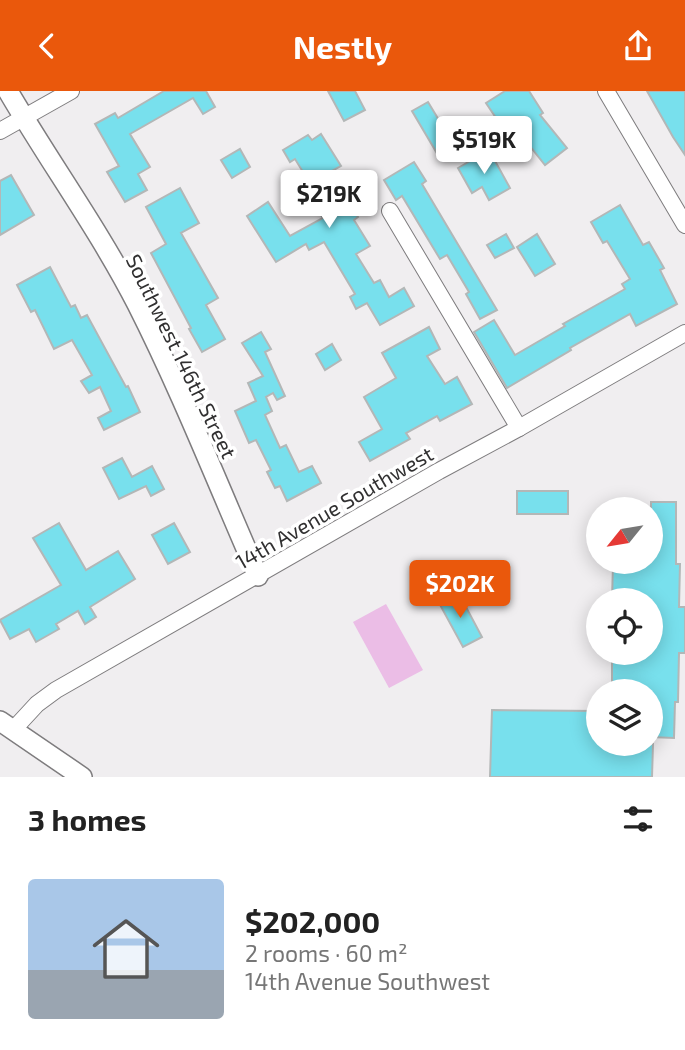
<!DOCTYPE html>
<html lang="en">
<head>
<meta charset="utf-8">
<style>
	:root { --surface:#fff; --page:#f2f2f2; --text:#222; --muted:#767676; --accent:#ea580c }
	body { margin:0; font-family:"Exo 2",sans-serif; background:var(--page); color:var(--text); height:100vh; display:flex; flex-direction:column; font-size:26px; white-space:nowrap }
	* { box-sizing:border-box; margin:0 }
	p { font-size:23px; color:var(--muted) }
	.icon { flex:none; width:38px; height:38px; fill:none; stroke:currentColor; stroke-width:2; stroke-linecap:round; stroke-linejoin:round }
	.map { position:relative; height:686px; overflow:hidden }
	.sheet { display:flex; flex-direction:column; background:var(--surface); flex:1 }
	.sheet>* { flex:none }
	.needle { width:46px; rotate:240deg }
	.tools { position:absolute; left:586px; top:406px; display:grid; gap:14px }
	.tools a { display:grid; place-items:center; width:77px; height:77px; border-radius:50%; background:var(--surface); box-shadow:0 4px 18px #0003; font-size:35px }
	.price { position:absolute; translate:-50% -60px; padding:0 16px; border-radius:7px; background:#fff; color:#222; font-size:23px; line-height:46px; filter:drop-shadow(0 2px 4px #0008) }
	.price::after { content:''; position:absolute; left:50%; top:42px; width:21px; height:16px; margin-left:-10px; background:inherit; clip-path:polygon(0 0,100% 0,50% 100%) }
	.price.on { background:var(--accent); color:#fff }
	ul { padding:0; list-style:none }
	li { display:flex; align-items:center; gap:21px; height:175px; padding:0 28px }
	li span { display:grid; place-items:center; flex:none; width:196px; height:140px; border-radius:7px; color:#555 }
	li>.icon { margin-inline-start:auto }
	span .icon { width:84px; height:84px; fill:#fffc; stroke-width:1 }
	li b { font-size:30px }
	h2 { display:flex; justify-content:space-between; align-items:center; height:84px; padding:0 28px; font-size:30px }
	header { display:flex; justify-content:space-between; align-items:center; height:91px; padding:0 28px; background:var(--accent); color:#fff; font-size:32px; font-weight:700 }
	.map>svg:first-child { display:block }
	.pitch { fill:#ebbde6 }
	.building { fill:#78e0ed; stroke:#b3b7b7; stroke-width:2 }
	.lines { fill:none; stroke-linecap:round; stroke-linejoin:round }
	.minor-casing { stroke:#7e7c7e; stroke-width:18 }
	.tertiary-casing { stroke:#7e7c7e; stroke-width:22 }
	.minor { stroke:#fff; stroke-width:16 }
	.tertiary { stroke:#fff; stroke-width:19 }
	.labels { text-anchor:middle; dominant-baseline:central; stroke-width:7; stroke-linejoin:round; paint-order:stroke }
	.street-label { font-size:21px; fill:#313031; stroke:#fff }
</style>
</head>
<body>
<header><svg class="icon" aria-label="back" viewBox="0 0 24 24"><path d="M15 5l-7 7 7 7"/></svg>Nestly<svg class="icon" aria-label="share" viewBox="0 0 24 24"><path d="M12 15V3M7 8l5-5 5 5M5 13v7h14v-7"/></svg></header>
<div class="map">
<svg width="685" height="686" viewBox="0 0 685 686">
	<rect width="100%" height="100%" fill="#f0eef0"/>
	<path class="pitch" d="M386,513L423,579L389,597L353,531Z"/>
	<g class="building">
		<path d="M164,0H206L215,16L203,23L193,7L130,43L150,76L138,83L147,99L125,111L107,81L119,75L95,33L115,22L118,27Z"/>
		<path d="M328,0H355L365,19L344,30Z"/>
		<path d="M505,0H529L543,22L540,24L567,57L545,74L517,39L500,49L491,34L498,30L486,12Z"/>
		<path d="M647,0H685V64L673,46Z"/>
		<path d="M428,11L454,54L438,64L412,20Z"/>
		<path d="M321,43L341,75L330,81L358,126L354,129L370,155L356,163L374,192L380,189L389,206L404,197L414,215L380,234L367,212L356,218L350,206L355,203L324,151L309,159L306,153L276,171L247,125L268,111L290,145L323,127L309,106L316,102L295,68L290,71L283,59L308,44L312,49Z"/>
		<path d="M240,58L250,76L232,87L221,69Z"/>
		<path d="M489,59L510,97L489,109L482,96L472,102L458,77Z"/>
		<path d="M414,71L426,90L422,93L497,219L480,228L466,203L469,201L447,164L440,168L402,105L396,109L384,89Z"/>
		<path d="M11,84L34,124L0,144V90Z"/>
		<path d="M180,97L199,132L181,142L218,207L206,214L225,248L202,261L189,238L191,237L151,162L166,153L146,116Z"/>
		<path d="M620,114L643,154L649,151L664,177L660,179L677,213L636,235L630,223L570,257L571,259L507,297L474,241L494,229L515,264L565,235L563,233L625,198L622,193L630,188L607,150L603,152L591,131Z"/>
		<path d="M506,143L514,157L495,167L487,154Z"/>
		<path d="M537,143L555,173L535,185L517,156Z"/>
		<path d="M50,176L71,216L75,214L81,227L87,224L126,296L128,295L140,321L104,339L98,327L111,320L100,296L89,302L81,290L92,284L72,249L54,258L35,219L31,221L17,194Z"/>
		<path d="M429,236L440,258L427,265L445,293L457,286L472,313L440,330L437,325L406,342L410,348L370,370L359,351L382,338L364,306L396,287L382,262Z"/>
		<path d="M261,241L271,258L265,261L285,305L277,309L273,302L266,306L272,320L265,324L280,357L286,354L299,381L312,375L321,392L287,410L280,395L275,397L267,381L271,379L256,349L249,352L235,320L256,310L248,292L263,285L242,252Z"/>
		<path d="M332,253L341,269L325,279L316,263Z"/>
		<path d="M122,367L132,386L152,375L164,398L151,405L146,395L119,408L103,377Z"/>
		<rect x="517" y="400" width="51" height="23"/>
		<path d="M651,411H676V473H680L679,516H685V562H679L678,611H675L674,647L651,646V600H612V562H651V509H612L613,473L616,472V471H651Z"/>
		<path d="M59,432L86,479L118,460L135,488L90,516L96,526L85,533L78,520L56,533L59,538L36,551L29,538L10,548L0,529L61,494L33,447Z"/>
		<path d="M174,432L190,461L168,473L152,444Z"/>
		<path d="M458,501L482,546L463,556L439,512Z"/>
		<path d="M492,619L598,620V653H653L652,686H490Z"/>
	</g>
	<g class="lines">
		<g class="minor-casing">
			<g id="minor">
				<path d="M606,0L685,134"/>
				<path d="M0,40L71,0"/>
				<path d="M390,120L519,337"/>
				<path d="M13,639L37,613L56,599L439,380L519,337L685,242"/>
			</g>
		</g>
		<g class="tertiary-casing">
			<g id="tertiary">
				<path d="M8,0C50,72 99,139 137,213C182,302 218,394 258,485"/>
				<path d="M0,630L82,686"/>
			</g>
		</g>
		<use href="#minor" class="minor"/>
		<use href="#tertiary" class="tertiary"/>
	</g>
	<g class="labels">
		<g class="street-label">
			<text transform="translate(182 265) rotate(64)">Southwest 146th Street</text>
			<text transform="translate(334 416) rotate(-30)">14th Avenue Southwest</text>
		</g>
	</g>
</svg>
<div class="tools">
<a><svg class="needle" viewBox="-14 -14 28 28"><path d="M0-13l5 13h-10z" fill="#e53935"/><path d="M0 13l5-13h-10z" fill="#767676"/></svg></a>
<a><svg class="icon" aria-label="locate" viewBox="0 0 24 24"><circle cx="12" cy="12" r="6"/><path d="M12 2v4M12 18v4M2 12h4M18 12h4"/></svg></a>
<a><svg class="icon" aria-label="layers" viewBox="0 0 24 24"><path d="M12 4l9 5-9 5-9-5zM3 14l9 5 9-5"/></svg></a>
</div>
<b class="price" style="left:484px;top:85px">$519K</b>
<b class="price" style="left:329px;top:139px">$219K</b>
<b class="price on" style="left:460px;top:529px">$202K</b>
</div>
<section class="sheet">
<h2>3 homes<svg class="icon" aria-label="filters" viewBox="0 0 24 24"><path d="M4 7h16M4 17h16"/><circle cx="9" cy="7" r="2"/><circle cx="15" cy="17" r="2"/></svg></h2>
<ul>
<li><span style="background:linear-gradient(#a9c7e8 65%,#9aa5b1 0)"><svg class="icon" aria-label="home" viewBox="0 0 24 24"><path d="M3 11l9-7 9 7M6 9v11h12V9"/></svg></span><div><b>$202,000</b><p>2 rooms · 60 m²</p><p>14th Avenue Southwest</p></div></li>
</ul>
</section>
</body>
</html>
